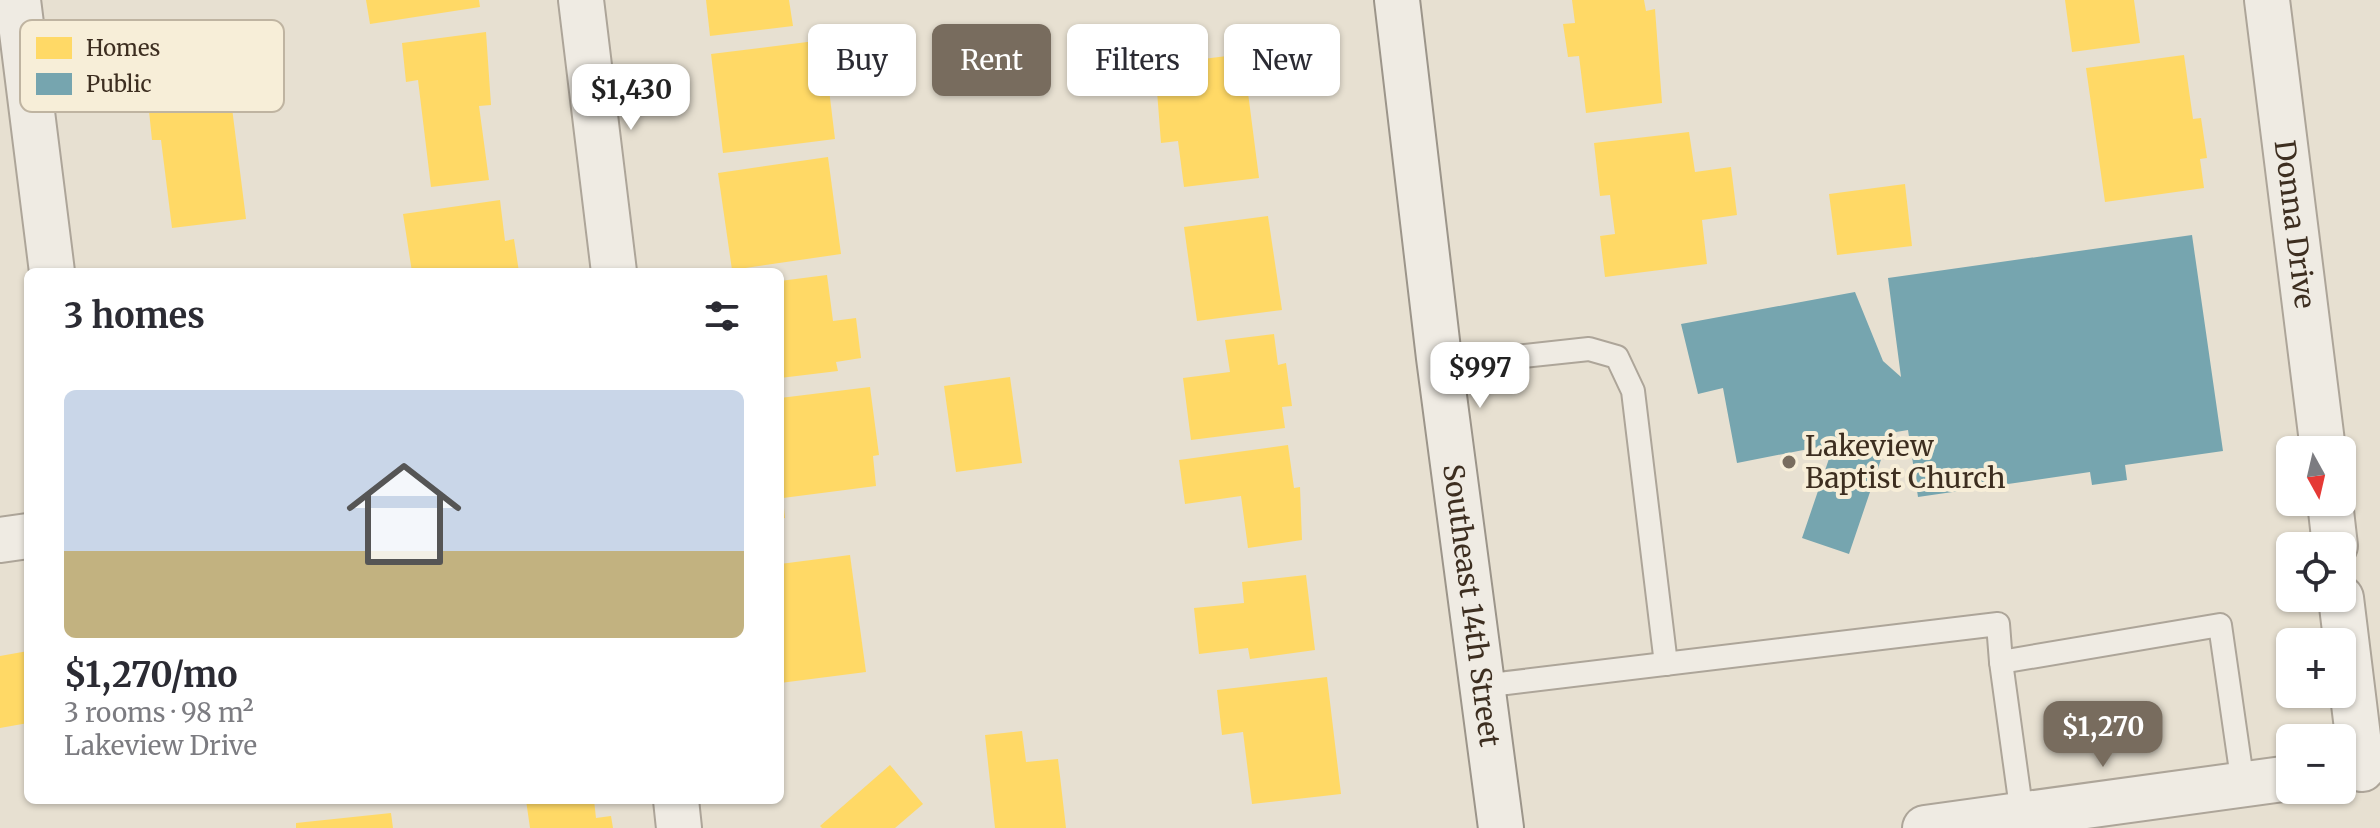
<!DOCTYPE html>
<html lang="en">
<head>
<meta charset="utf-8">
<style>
	:root { --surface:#fff; --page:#f7f7f7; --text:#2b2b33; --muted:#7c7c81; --accent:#786c5e }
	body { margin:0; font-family:Merriweather,serif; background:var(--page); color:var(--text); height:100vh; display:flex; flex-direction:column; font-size:30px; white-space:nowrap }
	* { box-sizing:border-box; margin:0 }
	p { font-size:26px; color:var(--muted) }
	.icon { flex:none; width:44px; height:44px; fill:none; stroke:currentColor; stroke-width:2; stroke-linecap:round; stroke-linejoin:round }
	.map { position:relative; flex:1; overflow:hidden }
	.side { position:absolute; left:24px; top:268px; width:760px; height:536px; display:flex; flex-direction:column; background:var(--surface); border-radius:12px; box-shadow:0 2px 6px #0004 }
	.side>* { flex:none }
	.top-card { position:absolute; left:808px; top:24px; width:760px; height:72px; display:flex; gap:16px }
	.needle { width:52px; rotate:172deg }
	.buttons { position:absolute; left:2276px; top:436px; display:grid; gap:16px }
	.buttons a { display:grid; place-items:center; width:80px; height:80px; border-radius:12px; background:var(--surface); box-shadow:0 2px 6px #0004; font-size:40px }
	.price { position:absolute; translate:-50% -68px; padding:0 18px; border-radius:16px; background:#fff; color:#222; font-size:26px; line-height:52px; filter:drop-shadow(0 2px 4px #0008) }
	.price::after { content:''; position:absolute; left:50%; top:48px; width:24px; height:18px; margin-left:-12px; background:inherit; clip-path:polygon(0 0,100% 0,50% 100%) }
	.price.selected { background:var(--accent); color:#fff }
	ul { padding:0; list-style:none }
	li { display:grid; align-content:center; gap:16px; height:424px; padding:0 40px }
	li span { display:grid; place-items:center; height:248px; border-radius:12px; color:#555 }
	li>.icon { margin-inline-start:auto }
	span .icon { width:144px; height:144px; fill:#fffc; stroke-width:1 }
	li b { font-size:34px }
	h2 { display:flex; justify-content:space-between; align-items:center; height:96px; padding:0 40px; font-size:34px }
	.chip { padding:0 28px; border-radius:12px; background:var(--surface); box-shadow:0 2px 6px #0004; font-size:28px; line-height:72px }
	.chip.selected { background:var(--accent); color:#fff }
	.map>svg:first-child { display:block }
	.homes { fill:#ffd966 }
	.public { fill:#76a5af }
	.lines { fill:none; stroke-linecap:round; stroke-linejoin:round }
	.lane-casing { stroke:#ada599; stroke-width:26 }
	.street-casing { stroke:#ada599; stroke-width:48 }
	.secondary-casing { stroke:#9c958a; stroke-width:48 }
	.lane { stroke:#efebe3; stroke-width:22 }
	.street { stroke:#efebe3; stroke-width:44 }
	.secondary { stroke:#efebe3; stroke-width:44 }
	.poi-dot { fill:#786c5e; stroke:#f7eed8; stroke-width:3 }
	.labels { text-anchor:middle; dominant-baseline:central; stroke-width:8; stroke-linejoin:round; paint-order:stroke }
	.street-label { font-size:28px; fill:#3d2e20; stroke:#f7eed8 }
	.poi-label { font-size:28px; fill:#3d2e20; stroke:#f7eed8; text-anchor:start }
	.key { fill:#f7eed8; stroke:#bfb4a1; stroke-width:2 }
	.key-label { font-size:22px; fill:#3d2e20 }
</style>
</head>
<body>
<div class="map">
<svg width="2380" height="828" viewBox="0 0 2380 828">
	<rect width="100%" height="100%" fill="#e7e0d1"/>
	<g class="homes">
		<path d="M366,0H479L480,7L370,24Z"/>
		<path d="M706,0H789L793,26L710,36Z"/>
		<path d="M1572,0H1644L1646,11L1655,9L1662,103L1586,113L1579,56L1568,57L1563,24L1575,23Z"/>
		<path d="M2065,0H2134L2140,43L2072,52Z"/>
		<path d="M486,32L491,105L479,106L489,180L431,187L418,80L406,82L402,43Z"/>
		<path d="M823,40L835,139L723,153L711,54Z"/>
		<path d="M1243,54L1259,178L1184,187L1178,141L1161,143L1155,65Z"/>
		<path d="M2184,55L2193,119L2201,118L2207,158L2200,159L2204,188L2105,202L2086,68Z"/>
		<path d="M231,100L246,219L172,228L161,140H152L149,111Z"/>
		<path d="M1689,132L1695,172L1731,167L1737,215L1702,220L1707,264L1605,277L1600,236L1615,234L1610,195L1600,196L1594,143Z"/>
		<path d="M828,157L841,254L732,270L718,173Z"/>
		<path d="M1905,184L1912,246L1837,255L1829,194Z"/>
		<path d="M500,200L505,241L514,239L519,272H412L403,214Z"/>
		<path d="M1268,216L1282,310L1197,321L1184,227Z"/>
		<path d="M827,275L833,321L856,318L861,358L836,362L838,371L780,378V281Z"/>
		<path d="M1274,334L1278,365L1286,363L1292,406L1282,407L1285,428L1191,440L1183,378L1230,372L1225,340Z"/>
		<path d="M1010,377L1022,463L956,472L944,386Z"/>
		<path d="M870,387L879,455L873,456L876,486L783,498L785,518L780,519V398Z"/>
		<path d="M1288,445L1294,488L1300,487L1302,540L1248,548L1241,496L1185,504L1179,460Z"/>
		<path d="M850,555L866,672L780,683V564Z"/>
		<path d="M1306,575L1315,650L1250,659L1248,648L1199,654L1194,608L1244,603L1242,582Z"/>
		<path d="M28,651V723L0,728V656Z"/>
		<path d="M1327,677L1341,794L1252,804L1243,732L1222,735L1217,690Z"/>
		<path d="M1022,731L1026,762L1058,759L1066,828H995L985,735Z"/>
		<path d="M890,765L923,804L895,828H822L820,826Z"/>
		<path d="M526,800H594L596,818L611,816L613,828H530Z"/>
		<path d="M391,813L393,828H296V823Z"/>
	</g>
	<path class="public" d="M2192,235L2223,451L2125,465L2127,480L2092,485L2090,472L1918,497L1908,430L1890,433L1849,554L1802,538L1834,444L1737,463L1723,388L1698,394L1681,324L1855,292L1883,361L1901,377L1888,278Z"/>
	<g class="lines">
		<g class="lane-casing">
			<g id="lane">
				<path d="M1440,365L1589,349L1617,357L1633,391L1666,664"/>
				<path d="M2001,662L2022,815"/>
				<path d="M1482,686L1998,624L2001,662L2220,625L2243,785"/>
			</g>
		</g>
		<g class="street-casing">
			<g id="street">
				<path d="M18,0L52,272"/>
				<path d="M581,0L614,272"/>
				<path id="s1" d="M2267,0L2323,450"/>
				<path d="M2330,502L2335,546"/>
				<path d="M0,540L28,536"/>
				<path d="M2341,598L2362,769"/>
				<path d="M676,800L679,828"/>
				<path d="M1925,828L2290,778"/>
			</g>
		</g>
		<g class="secondary-casing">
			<g id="secondary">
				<path id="s2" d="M1397,0L1439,358L1501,828"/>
			</g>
		</g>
		<use href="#lane" class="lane"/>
		<use href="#street" class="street"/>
		<use href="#secondary" class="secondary"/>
	</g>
	<circle class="poi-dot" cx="1789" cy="462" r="8"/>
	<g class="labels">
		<g class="street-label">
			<text stroke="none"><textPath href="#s1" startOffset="226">Donna Drive</textPath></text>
			<text stroke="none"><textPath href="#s2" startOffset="610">Southeast 14th Street</textPath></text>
		</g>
		<g class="poi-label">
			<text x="1805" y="446">Lakeview<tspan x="1805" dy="32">Baptist Church</tspan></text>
		</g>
	</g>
	<rect x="20" y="20" width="264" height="92" rx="12" class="key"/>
	<rect x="36" y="37" width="36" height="22" fill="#ffd966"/>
	<rect x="36" y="73" width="36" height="22" fill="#76a5af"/>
	<g class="key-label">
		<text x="86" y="56">Homes</text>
		<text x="86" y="92">Public</text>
	</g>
</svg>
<div class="buttons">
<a><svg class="needle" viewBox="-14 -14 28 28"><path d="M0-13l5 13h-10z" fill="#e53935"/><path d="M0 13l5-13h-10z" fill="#7c7c81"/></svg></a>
<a><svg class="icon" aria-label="locate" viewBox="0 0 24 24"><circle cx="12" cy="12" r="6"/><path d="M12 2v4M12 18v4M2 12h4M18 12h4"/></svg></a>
<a>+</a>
<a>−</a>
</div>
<b class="price" style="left:631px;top:132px">$1,430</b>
<b class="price" style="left:1480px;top:410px">$997</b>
<b class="price selected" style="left:2103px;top:769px">$1,270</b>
<div class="top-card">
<a class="chip">Buy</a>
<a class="chip selected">Rent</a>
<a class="chip">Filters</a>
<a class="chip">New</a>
</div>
<section class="side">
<h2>3 homes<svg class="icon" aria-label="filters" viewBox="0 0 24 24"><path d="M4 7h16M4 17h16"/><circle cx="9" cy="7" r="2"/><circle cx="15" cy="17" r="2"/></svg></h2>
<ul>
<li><span style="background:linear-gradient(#c9d6e8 65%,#c2b280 0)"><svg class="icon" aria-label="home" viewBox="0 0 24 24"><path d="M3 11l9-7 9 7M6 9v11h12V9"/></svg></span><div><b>$1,270/mo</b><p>3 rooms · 98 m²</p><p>Lakeview Drive</p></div></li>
</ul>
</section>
</div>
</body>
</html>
